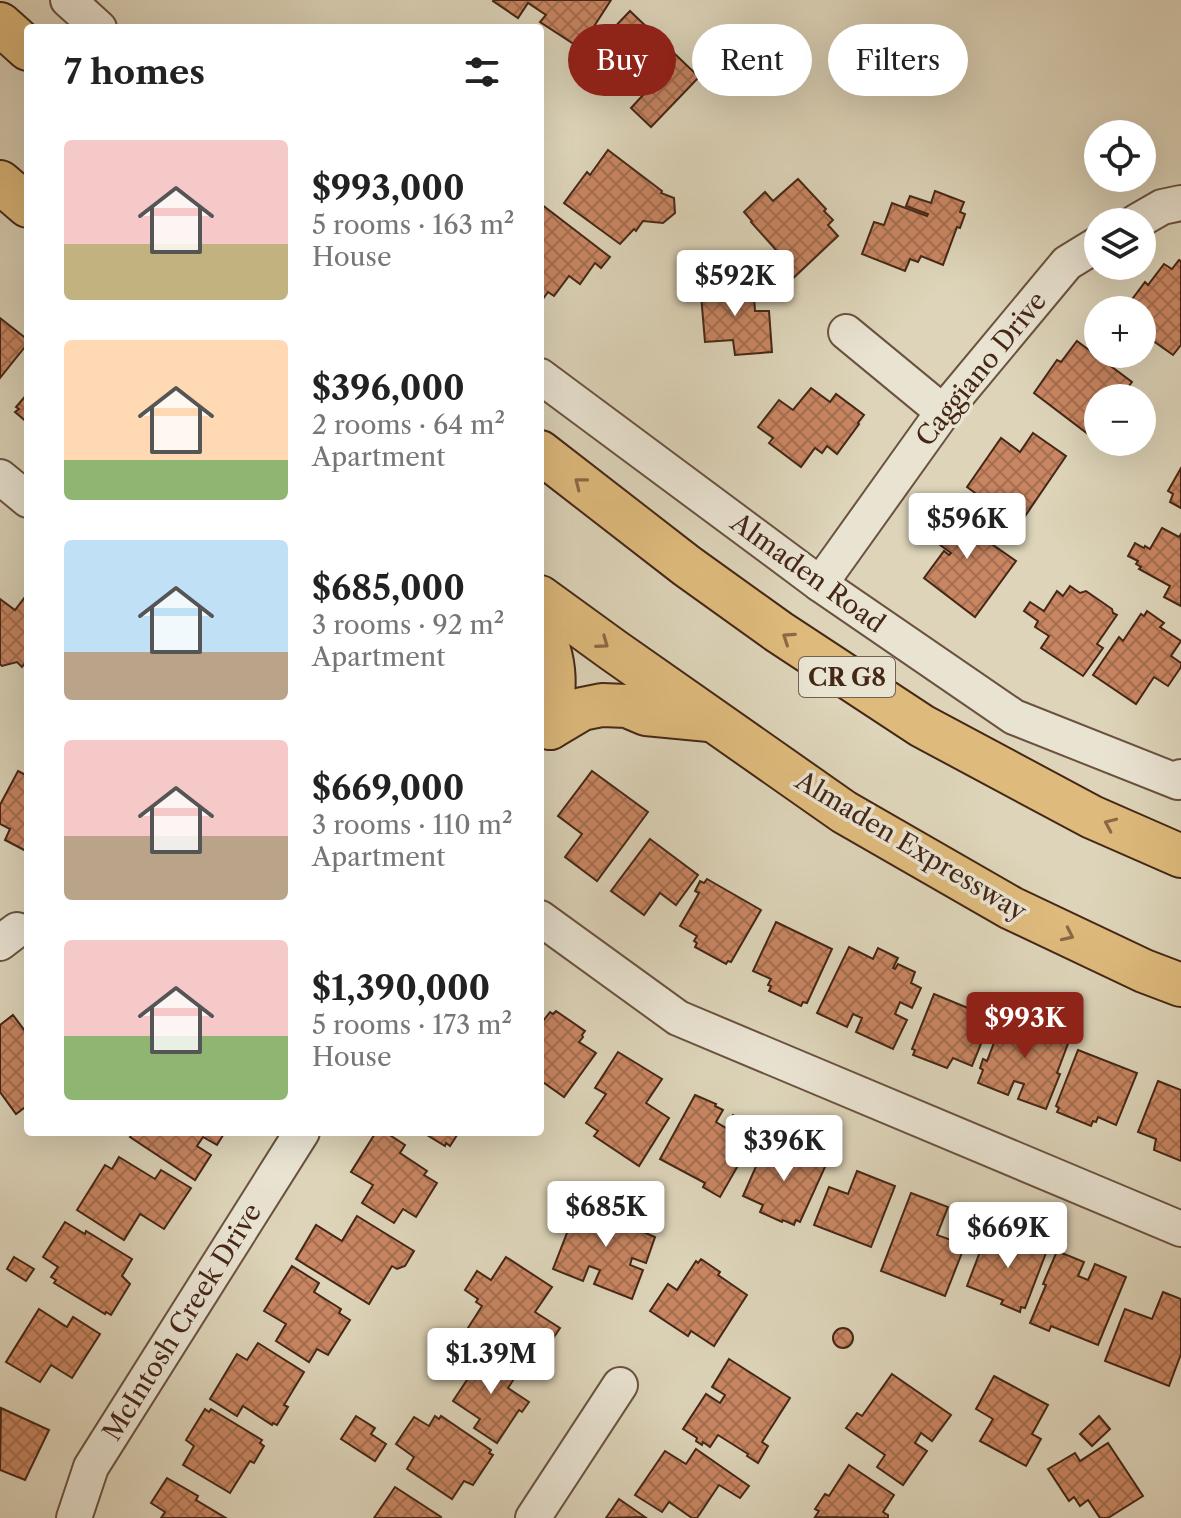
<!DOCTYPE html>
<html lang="en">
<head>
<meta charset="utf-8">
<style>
	:root { --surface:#fff; --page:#f2f2f2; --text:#222; --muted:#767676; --accent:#8f2418 }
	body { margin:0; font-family:"Libre Caslon Text",serif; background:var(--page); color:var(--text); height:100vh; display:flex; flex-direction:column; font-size:30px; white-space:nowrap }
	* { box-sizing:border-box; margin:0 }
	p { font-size:26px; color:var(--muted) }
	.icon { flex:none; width:44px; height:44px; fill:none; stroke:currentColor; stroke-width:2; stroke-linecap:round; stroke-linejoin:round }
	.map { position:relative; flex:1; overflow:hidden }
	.details { position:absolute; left:24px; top:24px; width:520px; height:1112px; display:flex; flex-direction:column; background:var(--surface); border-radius:8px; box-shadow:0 8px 32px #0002 }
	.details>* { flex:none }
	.top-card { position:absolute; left:568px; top:24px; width:492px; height:72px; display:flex; gap:16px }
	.tools { position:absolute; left:1084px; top:120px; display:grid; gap:16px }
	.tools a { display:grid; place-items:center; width:72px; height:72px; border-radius:50%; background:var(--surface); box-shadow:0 8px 32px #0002; font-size:40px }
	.price { position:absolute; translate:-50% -68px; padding:0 18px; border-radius:8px; background:#fff; color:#222; font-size:26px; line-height:52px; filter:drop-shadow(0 2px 4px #0008) }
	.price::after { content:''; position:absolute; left:50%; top:48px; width:24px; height:18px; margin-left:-12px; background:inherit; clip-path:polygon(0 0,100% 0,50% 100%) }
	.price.active { background:var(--accent); color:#fff }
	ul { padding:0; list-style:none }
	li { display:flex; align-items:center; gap:24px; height:200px; padding:0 40px }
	li span { display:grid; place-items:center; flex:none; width:224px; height:160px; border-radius:8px; color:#555 }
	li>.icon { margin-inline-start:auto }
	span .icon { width:96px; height:96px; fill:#fffc; stroke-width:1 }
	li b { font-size:34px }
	h2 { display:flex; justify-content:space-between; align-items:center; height:96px; padding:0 40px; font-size:34px }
	.tag { padding:0 28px; border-radius:36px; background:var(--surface); box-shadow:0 8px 32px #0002; font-size:28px; line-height:72px }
	.tag.active { background:var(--accent); color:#fff }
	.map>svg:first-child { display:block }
	.building { fill:url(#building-cross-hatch); stroke:#452716; stroke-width:2 }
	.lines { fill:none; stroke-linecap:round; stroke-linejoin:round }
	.minor-casing { stroke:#6b523f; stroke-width:38 }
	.major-casing { stroke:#452716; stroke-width:46 }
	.minor { stroke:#e9e3d2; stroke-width:34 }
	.major { stroke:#deba7c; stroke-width:42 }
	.oneway { stroke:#8a6944 }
	.labels { text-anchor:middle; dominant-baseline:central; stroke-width:7; stroke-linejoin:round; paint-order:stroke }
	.shield { fill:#e9e3d2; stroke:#765f4e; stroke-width:2 }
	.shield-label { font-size:24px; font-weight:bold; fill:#452716 }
	.street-label { font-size:26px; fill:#452716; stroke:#e9e3d2 }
</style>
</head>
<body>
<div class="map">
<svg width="1181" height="1518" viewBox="0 0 1181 1518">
	<defs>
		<pattern id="building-cross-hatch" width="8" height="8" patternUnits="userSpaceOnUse" patternTransform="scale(2)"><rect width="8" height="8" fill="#c98662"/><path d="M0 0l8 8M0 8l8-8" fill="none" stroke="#a56e50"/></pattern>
	</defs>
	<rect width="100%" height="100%" fill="#ddd4b9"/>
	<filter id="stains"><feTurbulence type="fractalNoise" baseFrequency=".0025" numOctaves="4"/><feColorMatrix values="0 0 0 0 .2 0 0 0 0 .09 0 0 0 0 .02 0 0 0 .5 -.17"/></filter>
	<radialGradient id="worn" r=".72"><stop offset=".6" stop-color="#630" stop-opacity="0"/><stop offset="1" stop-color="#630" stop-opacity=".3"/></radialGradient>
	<g class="building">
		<path d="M494,0H611L580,48L540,22L546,15L528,3L518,18L493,1Z"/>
		<path d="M630,11L699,77L651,127L631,108L644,94L628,78L621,85L589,54Z"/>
		<path d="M608,150L662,191L661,193L674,198L675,213L663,223L643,221L636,231L634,229L620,244L564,203L587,172L590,175Z"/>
		<path d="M798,179L826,209L824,211L833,220L828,225L838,236L789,282L768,259L777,251L751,222L752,221L744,212L765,192L773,201Z"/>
		<path d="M935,191L964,202L960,212L965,214L960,228L957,227L943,265L921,256L918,262L910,259L905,271L862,254L874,222L884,225L892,203L927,216L928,214L906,206L910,196L931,203Z"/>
		<path d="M541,204L610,257L601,268L595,263L580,284L569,276L554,296L548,292L540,303Z"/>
		<path d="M1179,260L1181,261V345L1173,355L1142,333V310H1124L1145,282L1148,285L1164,264L1172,269Z"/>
		<path d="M744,279L745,295H754L755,311H769L772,352L735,355L733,340L705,342L700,283Z"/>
		<path d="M0,318L28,340V343L0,378Z"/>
		<path d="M1077,341L1132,382L1120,398H1098V421L1088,434L1034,393L1057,360L1061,362Z"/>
		<path d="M811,388L830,402L836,394L864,415L858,423L859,424L837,454L827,446L822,453L815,448L801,467L769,443L773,438L758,427L779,400L793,410Z"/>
		<path d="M28,393V423L15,412L19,409L16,407Z"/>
		<path d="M1033,433L1066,456L1019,525L967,487L1001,438L1020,452Z"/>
		<path d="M1181,468V508L1170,502L1173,494L1168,491Z"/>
		<path d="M956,503L983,524L976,533L1016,561L975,617L924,578L944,551L949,555L951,553L928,536L947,510L949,513Z"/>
		<path d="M1162,528L1179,537L1181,534V606L1164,597L1170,586L1139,569L1141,567L1136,564L1138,561L1128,556L1135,543L1144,548L1145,546L1150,549Z"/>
		<path d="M1070,586L1080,593L1086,591L1112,609L1113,613L1117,615L1097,644L1103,648L1083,676L1041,648L1049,636L1035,627L1038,621L1024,611L1030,602L1044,611L1057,591L1063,596Z"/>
		<path d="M28,593V659L22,667L17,662L2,666L0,664V599L15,610Z"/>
		<path d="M1147,611L1164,623L1160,627L1181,641L1171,656L1181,663V667L1168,686L1154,677L1136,704L1093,675L1119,637L1123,641L1141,614L1144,616Z"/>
		<path d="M18,771L28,776V852L5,840L10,829L0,824V805Z"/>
		<path d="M592,771L648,812L597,881L565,857L582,834L558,816Z"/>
		<path d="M650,839L698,875L676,905L660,893L644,915L611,891Z"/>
		<path d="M707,879L761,910L731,962L728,961L726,964L695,947L697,943L694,941L697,936L680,926L699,893L695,891L700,881L704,883Z"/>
		<path d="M776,922L832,949L807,1003L803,1002L801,1006L769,991L771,986L768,985L771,979L753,971Z"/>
		<path d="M849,947L873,959L878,948L898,958L893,968L895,969L898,964L915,972L911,983L921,988L912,1008L900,1002L895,1014L907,1020L893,1049L856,1032L862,1018L853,1014L847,1027L817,1013Z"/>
		<path d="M934,994L997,1020L993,1031L987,1029L972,1066L953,1058L947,1068L913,1055L915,1050L912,1049Z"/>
		<path d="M556,1011L585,1031L582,1035L583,1037L579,1042L596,1053L564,1097L540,1080V1025L550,1012L553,1014Z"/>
		<path d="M1005,1014L1052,1032L1054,1026L1072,1033L1057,1073L1060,1074L1046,1109L1018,1099L1024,1084L1014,1081L1008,1095L978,1083L983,1070L980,1068L983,1059L987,1061Z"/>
		<path d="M13,1015L28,1035V1105L16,1114L0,1092V1025Z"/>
		<path d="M1078,1050L1137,1073L1116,1125L1098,1117L1096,1122L1093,1121L1091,1126L1057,1112L1059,1108L1056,1106Z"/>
		<path d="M618,1052L662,1079L646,1103L669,1118L639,1166L594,1136L598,1131L586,1123L606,1094L595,1088Z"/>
		<path d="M1158,1081L1181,1090V1161L1154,1150L1156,1139L1138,1132Z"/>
		<path d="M695,1095L716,1104L715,1106L723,1110L716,1122L726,1128L733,1115L759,1129L720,1197L703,1187L705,1183L660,1159Z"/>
		<path d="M134,1132H225L217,1145L203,1137L197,1146L211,1155L195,1180L130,1137Z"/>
		<path d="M376,1132H385L405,1145L400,1153L427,1171L424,1175L437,1183L416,1217L403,1209L394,1223L362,1203L373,1185L351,1172Z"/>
		<path d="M422,1132H459L450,1146L446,1143L445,1146Z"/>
		<path d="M765,1146L783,1154L786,1149L789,1150L790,1146L816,1158L815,1162L825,1167L800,1222L796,1220L794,1225L783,1220L782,1222L760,1212L763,1205L743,1196Z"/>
		<path d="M119,1157L155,1179L161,1170L191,1188L164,1229L140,1214L124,1240L77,1210L105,1165L112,1169Z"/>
		<path d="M857,1171L895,1186L871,1247L814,1225L829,1187L848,1194Z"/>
		<path d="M911,1193L948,1207L937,1235L965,1245L945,1296L881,1271Z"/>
		<path d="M579,1202L627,1220L630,1211L648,1217L643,1232L655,1237L646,1263L632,1258L630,1265L643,1270L632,1299L594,1284L600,1270L589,1266L583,1281L553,1269Z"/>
		<path d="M357,1216L414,1251L405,1266L397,1269L392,1266L369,1304L296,1259L316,1225L342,1241Z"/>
		<path d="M65,1222L85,1234L86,1231L132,1259L122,1276L130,1284L111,1315L106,1312L105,1314L54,1283L56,1280L51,1277L58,1267L43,1257Z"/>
		<path d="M1012,1234L1045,1247L1043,1251L1046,1253L1025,1308L1021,1307L1020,1312L1001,1304L1003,1300L967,1286L986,1236L1004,1243L1007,1237L1010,1238Z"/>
		<path d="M1057,1251L1084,1262L1078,1276L1088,1280L1095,1264L1126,1277L1098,1345L1051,1326L1049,1331L1030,1323L1046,1285L1043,1284Z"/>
		<path d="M14,1257L34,1269L26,1281L7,1269Z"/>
		<path d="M506,1257L552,1287L535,1312L560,1328L532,1370L468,1328L482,1306L476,1302L478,1299L465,1290L477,1271L491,1280Z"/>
		<path d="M701,1259L720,1272L718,1275L747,1295L714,1346L691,1331L688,1336L650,1311L668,1284L677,1290L696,1261L698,1263Z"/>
		<path d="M292,1266L319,1283L314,1292L341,1309L339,1313L350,1320L328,1355L317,1349L309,1362L276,1341L286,1324L264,1311Z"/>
		<path d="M1163,1292L1181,1299V1354L1169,1386L1105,1361L1125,1309L1152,1319Z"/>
		<path d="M39,1309L67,1327L73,1317L100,1334L72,1378L51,1365L40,1382L6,1362Z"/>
		<circle cx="843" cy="1338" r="10"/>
		<path d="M258,1343L304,1372L284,1405L288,1407L277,1425L273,1423L272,1425L243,1406L237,1416L210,1399L237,1354L247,1360Z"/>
		<path d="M487,1350L519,1371L508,1388L529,1402L522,1412L519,1410L497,1443L474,1428L480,1419L453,1401Z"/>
		<path d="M729,1359L790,1398L762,1442L768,1446L758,1463L747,1456L748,1454L718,1435L710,1447L703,1442L702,1445L696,1441L697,1438L683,1429L706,1394L720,1403L725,1395L712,1387Z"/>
		<path d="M892,1374L951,1415L932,1441L921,1433L915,1443L927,1451L903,1485L877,1467L885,1455L846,1428L857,1413L862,1416Z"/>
		<path d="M994,1376L1048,1405L1032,1434L1041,1439L1026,1466L980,1441L993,1419L976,1409Z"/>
		<path d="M1,1408L49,1430L25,1480L0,1470Z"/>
		<path d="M205,1409L209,1412L211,1409L262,1440L260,1443L264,1446L254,1463L250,1461L230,1493L183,1465L194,1446L186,1440Z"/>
		<path d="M356,1416L375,1428L371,1434L386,1444L375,1461L341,1439Z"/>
		<path d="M435,1416L439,1419L441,1416L491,1450L489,1453L493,1455L473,1485L464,1481L452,1499L407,1469L414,1457L396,1444L414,1417L429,1426Z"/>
		<path d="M1099,1416L1110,1429L1092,1446L1080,1434Z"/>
		<path d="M1108,1443L1143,1496L1108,1518H1100L1088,1500L1080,1506L1074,1497L1069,1501L1048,1469L1075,1453L1080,1461Z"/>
		<path d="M696,1449L749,1486L740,1498L719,1485L697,1518H692L669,1502L662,1512L635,1495L665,1451L686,1464Z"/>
		<path d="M849,1465L894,1495L883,1512L888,1515V1518L815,1517L819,1511L815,1509L825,1494L829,1496Z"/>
		<path d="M167,1478L198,1496L196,1500L226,1518H161L165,1512L151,1503Z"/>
		<path d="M395,1487L441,1517L440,1518H374Z"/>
		<path d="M619,1499L645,1517L606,1518Z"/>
	</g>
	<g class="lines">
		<g class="minor-casing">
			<g id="minor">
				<path d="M68,0L99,28"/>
				<path d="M1136,222L1162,207L1181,203"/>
				<path d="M846,332L943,412"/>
				<path d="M540,376L820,584L1014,717L1178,782L1181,777"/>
				<path d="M0,477L28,500"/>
				<path d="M820,584L943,412L1067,263L1098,244"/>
				<path d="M540,918L678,1018L1181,1229"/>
				<path d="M0,943L17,930"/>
				<path d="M74,1518L91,1467L302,1132"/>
				<path d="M533,1518L620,1385"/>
			</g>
		</g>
		<g class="major-casing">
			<g id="major">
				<path d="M0,24L28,49"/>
				<path d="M0,182L28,206"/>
				<path d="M540,452L687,566L779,632L922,726L1092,817L1181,856"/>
				<path d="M540,597L613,650L844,812L1011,908L1144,971L1181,985"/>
				<path d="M540,630C559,662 554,694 550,728"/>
				<path d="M550,728L582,709L602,705L627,706L646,714L709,720"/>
			</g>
		</g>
		<use href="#minor" class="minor"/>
		<use href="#major" class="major"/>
	</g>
	<defs><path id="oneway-chevron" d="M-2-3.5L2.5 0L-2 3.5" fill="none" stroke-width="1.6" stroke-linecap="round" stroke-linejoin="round" transform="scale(2)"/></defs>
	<g class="oneway">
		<use href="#oneway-chevron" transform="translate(580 483) rotate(-142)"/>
		<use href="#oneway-chevron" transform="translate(788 638) rotate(-146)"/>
		<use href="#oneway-chevron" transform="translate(603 643) rotate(36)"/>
		<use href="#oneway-chevron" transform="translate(1110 824) rotate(-156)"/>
		<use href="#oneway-chevron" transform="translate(1068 935) rotate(25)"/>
	</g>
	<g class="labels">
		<rect class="shield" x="799" y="657" width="96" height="40" rx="6"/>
		<g class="shield-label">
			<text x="847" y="677">CR G8</text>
		</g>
		<g class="street-label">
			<text transform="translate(981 369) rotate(-51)">Caggiano Drive</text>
			<text transform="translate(808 573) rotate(36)">Almaden Road</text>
			<text transform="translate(911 846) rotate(31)">Almaden Expressway</text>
			<text transform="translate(182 1322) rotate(-58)">McIntosh Creek Drive</text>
		</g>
	</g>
	<rect width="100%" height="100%" filter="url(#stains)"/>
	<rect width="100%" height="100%" fill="url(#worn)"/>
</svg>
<div class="tools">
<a><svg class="icon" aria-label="locate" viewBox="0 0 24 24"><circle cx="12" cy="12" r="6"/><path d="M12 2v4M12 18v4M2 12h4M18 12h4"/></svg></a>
<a><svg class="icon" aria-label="layers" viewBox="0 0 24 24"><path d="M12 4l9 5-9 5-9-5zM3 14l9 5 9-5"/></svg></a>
<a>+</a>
<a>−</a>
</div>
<b class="price" style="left:735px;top:318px">$592K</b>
<b class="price" style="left:967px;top:561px">$596K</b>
<b class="price active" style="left:1025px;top:1060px">$993K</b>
<b class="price" style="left:784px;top:1183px">$396K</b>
<b class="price" style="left:606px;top:1249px">$685K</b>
<b class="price" style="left:1008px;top:1270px">$669K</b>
<b class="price" style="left:491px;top:1396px">$1.39M</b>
<div class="top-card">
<a class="tag active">Buy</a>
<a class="tag">Rent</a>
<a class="tag">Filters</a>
</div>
<section class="details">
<h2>7 homes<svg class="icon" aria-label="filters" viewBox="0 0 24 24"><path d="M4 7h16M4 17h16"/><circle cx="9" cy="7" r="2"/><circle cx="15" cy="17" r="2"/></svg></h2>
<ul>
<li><span style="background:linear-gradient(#f6c9c9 65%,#c2b280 0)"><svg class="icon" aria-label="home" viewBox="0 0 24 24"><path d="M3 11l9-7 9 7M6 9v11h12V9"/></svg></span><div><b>$993,000</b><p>5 rooms · 163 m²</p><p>House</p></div></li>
<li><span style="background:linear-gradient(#ffd9b3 75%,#8fb573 0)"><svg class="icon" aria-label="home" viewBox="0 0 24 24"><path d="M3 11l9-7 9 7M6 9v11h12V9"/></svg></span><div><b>$396,000</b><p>2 rooms · 64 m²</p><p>Apartment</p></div></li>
<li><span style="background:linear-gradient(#bfe0f5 70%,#b9a48a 0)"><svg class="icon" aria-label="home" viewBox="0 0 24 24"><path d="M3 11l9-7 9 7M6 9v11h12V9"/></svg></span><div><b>$685,000</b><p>3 rooms · 92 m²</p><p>Apartment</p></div></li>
<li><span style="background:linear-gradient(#f6c9c9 60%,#b9a48a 0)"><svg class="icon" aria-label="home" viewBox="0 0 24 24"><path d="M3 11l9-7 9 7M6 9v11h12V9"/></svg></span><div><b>$669,000</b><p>3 rooms · 110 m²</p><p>Apartment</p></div></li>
<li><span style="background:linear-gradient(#f6c9c9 60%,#8fb573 0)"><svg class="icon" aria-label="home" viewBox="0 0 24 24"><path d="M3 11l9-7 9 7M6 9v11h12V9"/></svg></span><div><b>$1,390,000</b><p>5 rooms · 173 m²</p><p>House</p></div></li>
</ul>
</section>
</div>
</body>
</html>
